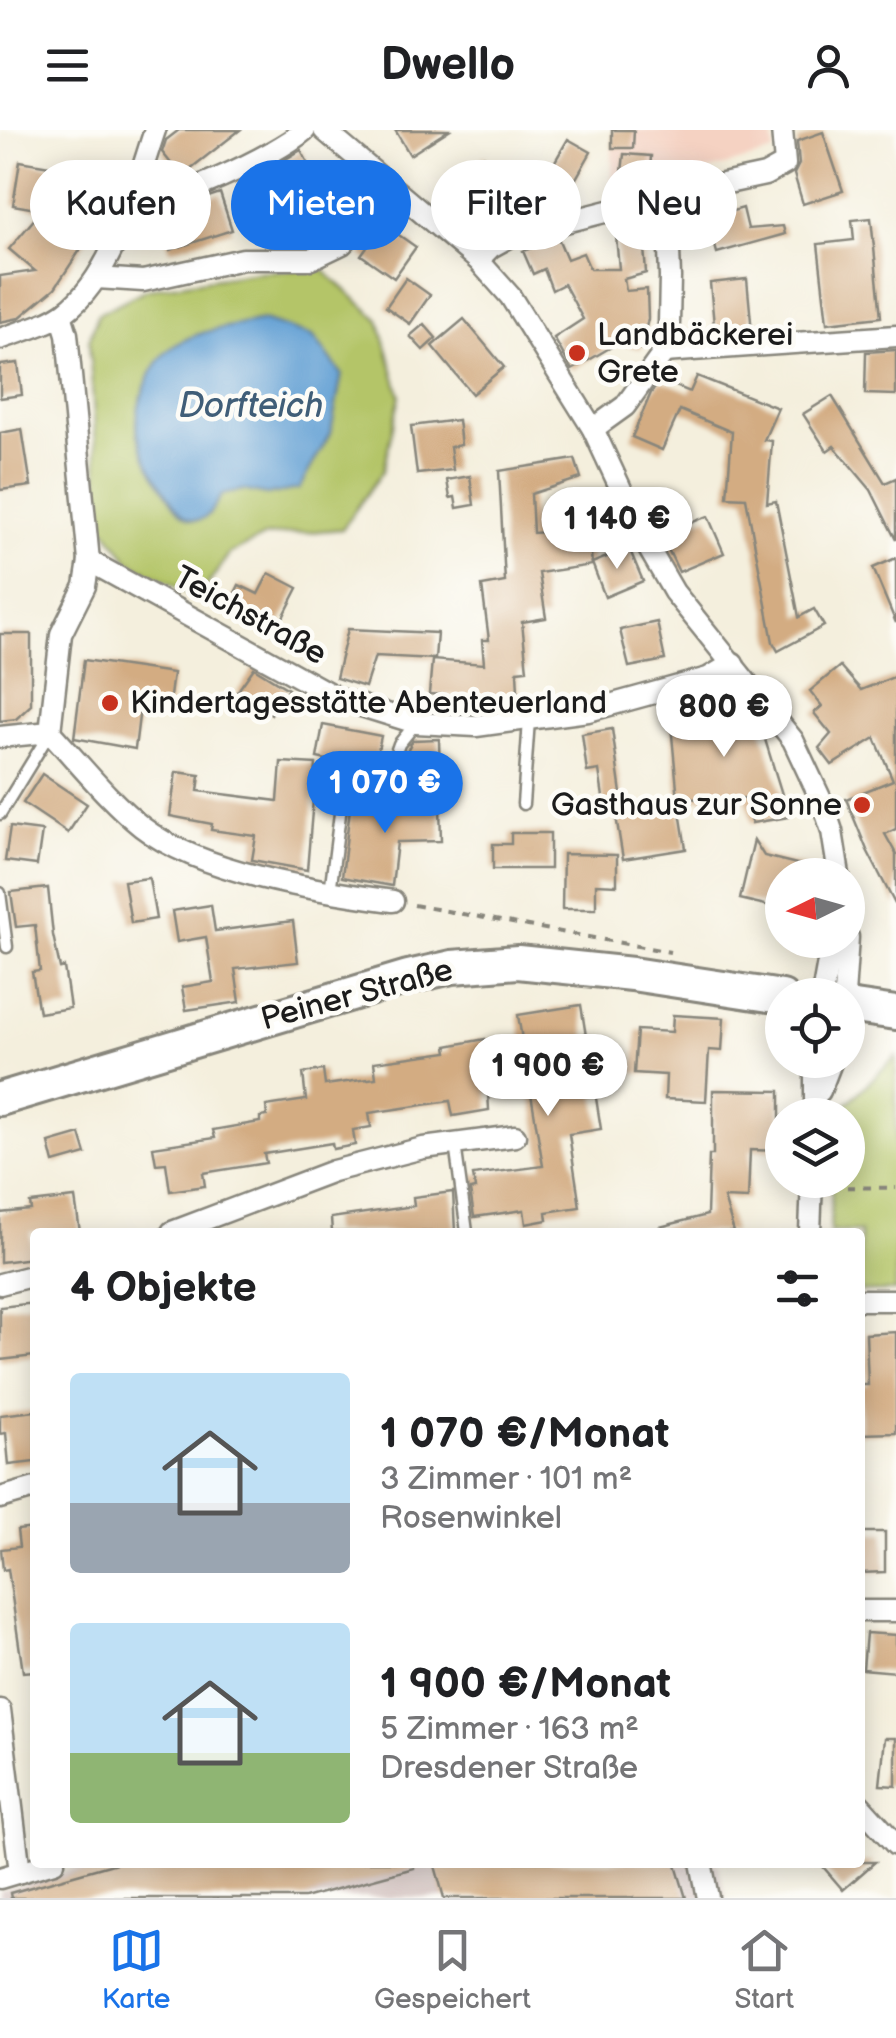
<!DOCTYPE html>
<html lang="de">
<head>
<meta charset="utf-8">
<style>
	:root { --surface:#fff; --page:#f2f2f2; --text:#202124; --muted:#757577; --line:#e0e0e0; --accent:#1a73e8 }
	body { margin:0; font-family:"Balsamiq Sans",sans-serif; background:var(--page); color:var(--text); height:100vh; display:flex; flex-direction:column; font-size:38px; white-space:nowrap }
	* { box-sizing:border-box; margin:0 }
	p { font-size:32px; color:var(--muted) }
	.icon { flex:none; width:55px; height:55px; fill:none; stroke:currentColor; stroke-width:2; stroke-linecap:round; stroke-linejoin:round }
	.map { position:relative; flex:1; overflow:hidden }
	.sheet { position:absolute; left:30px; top:1098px; width:835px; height:640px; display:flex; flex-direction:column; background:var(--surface); border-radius:10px; box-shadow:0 5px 25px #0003 }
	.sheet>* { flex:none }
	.top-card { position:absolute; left:30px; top:30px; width:838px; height:90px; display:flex; gap:20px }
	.needle { width:65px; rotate:265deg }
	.fabs { position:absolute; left:765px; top:728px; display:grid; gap:20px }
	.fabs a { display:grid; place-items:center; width:100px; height:100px; border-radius:50%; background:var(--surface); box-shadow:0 5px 25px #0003; font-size:50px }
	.price { position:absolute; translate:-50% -85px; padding:0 22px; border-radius:35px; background:#fff; color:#222; font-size:32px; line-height:65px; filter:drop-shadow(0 2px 5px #0008) }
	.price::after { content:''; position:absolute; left:50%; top:60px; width:30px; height:22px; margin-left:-15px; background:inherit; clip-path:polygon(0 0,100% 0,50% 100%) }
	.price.on { background:var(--accent); color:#fff }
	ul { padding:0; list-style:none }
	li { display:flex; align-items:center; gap:30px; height:250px; padding:0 40px }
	li span { display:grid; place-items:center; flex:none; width:280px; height:200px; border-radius:10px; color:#555 }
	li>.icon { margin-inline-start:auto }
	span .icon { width:120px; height:120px; fill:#fffc; stroke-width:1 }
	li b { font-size:42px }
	h2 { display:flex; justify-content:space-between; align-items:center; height:120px; padding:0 40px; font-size:42px }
	.pill { padding:0 35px; border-radius:45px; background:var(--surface); box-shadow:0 5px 25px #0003; font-size:35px; line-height:90px }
	.pill.on { background:var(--accent); color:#fff }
	header { display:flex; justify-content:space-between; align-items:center; height:130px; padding:0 40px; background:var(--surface); font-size:45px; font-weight:600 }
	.menu { display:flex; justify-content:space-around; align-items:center; height:140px; border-top:2px solid var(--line); background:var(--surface); font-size:28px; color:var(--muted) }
	.menu a { display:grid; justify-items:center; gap:5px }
	.menu .on { color:var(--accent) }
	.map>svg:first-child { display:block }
	.built { fill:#f5d2c2 }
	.industrial { fill:#d1bfbd }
	.green { fill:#b4c568; stroke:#687042; stroke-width:2.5 }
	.water { fill:#63a0d4; stroke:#405e78; stroke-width:2.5 }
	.building { fill:#d3ac82 }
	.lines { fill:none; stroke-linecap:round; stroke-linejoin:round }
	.lane-casing { stroke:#88867c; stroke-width:15 }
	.street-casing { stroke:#88867c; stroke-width:25 }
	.primary-casing { stroke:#88867c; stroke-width:38 }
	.path { stroke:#88867c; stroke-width:4; stroke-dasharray:8 8; stroke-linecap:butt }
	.lane { stroke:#fff; stroke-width:10 }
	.street { stroke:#fff; stroke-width:20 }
	.primary { stroke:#fff; stroke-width:32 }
	.poi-dot { fill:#c8321e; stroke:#fdfcf7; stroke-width:4 }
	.labels { text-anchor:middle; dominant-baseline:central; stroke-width:9; stroke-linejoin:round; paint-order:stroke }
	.poi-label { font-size:32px; fill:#1c1c1c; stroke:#fdfcf7; text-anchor:start }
	.street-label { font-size:32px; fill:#1c1c1c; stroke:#fdfcf7 }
	.water-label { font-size:35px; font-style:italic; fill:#405e78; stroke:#fdfcf7 }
</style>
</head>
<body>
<header><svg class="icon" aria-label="menu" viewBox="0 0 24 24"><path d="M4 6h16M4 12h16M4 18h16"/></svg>Dwello<svg class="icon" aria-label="person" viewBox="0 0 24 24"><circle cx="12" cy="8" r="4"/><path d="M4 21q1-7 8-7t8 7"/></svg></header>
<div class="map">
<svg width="896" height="1768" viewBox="0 0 896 1768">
	<rect width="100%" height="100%" fill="#fdfcf7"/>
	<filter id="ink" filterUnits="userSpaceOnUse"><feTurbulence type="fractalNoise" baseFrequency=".01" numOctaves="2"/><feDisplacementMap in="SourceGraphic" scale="20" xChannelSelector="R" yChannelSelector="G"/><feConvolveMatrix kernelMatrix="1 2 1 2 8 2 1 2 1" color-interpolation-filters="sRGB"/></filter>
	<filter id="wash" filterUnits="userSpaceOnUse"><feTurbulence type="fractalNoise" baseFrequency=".0048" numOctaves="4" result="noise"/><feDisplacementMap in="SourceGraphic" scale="40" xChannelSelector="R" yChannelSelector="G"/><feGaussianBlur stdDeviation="2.25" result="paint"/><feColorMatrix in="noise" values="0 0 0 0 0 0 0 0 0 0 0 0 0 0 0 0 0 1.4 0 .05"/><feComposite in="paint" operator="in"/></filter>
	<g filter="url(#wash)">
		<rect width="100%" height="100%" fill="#f4efdd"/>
		<path class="built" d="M612,0H772L774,22L612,68Z"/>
		<path class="industrial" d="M102,1732L718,1733L726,1768H0V1761Z"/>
		<g class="green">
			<path d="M321,138L379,190L400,265L383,341L342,399L266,406L229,424L198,469L129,431L101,393L89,211L98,184L147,159L256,142Z"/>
			<path d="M896,926V1161L860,1162V1102H830L832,1050H848V985H835Z"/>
		</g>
		<path class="water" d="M263,190L313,206L342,244L331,302L299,359L266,365L243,360L222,365C215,374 209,390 196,390C185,391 173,374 168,366C155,347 143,327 138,304C133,277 151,231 174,216C200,199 234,196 263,190Z"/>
		<g id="blocks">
			<g class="building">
				<path d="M179,0H240L181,46L162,22L166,10Z"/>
				<path d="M395,0H449L410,25Z"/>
				<path d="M612,0H634L633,18H612Z"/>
				<path d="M823,2L843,61L803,74L794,44L799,34L797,11Z"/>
				<path d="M568,9L591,22L570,59L547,45Z"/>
				<path d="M301,20L318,51L324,42L356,65L332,98L278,59L281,53L273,37Z"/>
				<path d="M624,24L651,26L649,54L621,51Z"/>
				<path d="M484,26L509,55L470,100L443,74Z"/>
				<path d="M20,31L91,43L81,104L88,108L55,158L19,188L0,192V146L35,141L9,119L42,80L13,75Z"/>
				<path d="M220,63L232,100L170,120L158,84Z"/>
				<path d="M743,78L748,99L783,96L785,104L717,123L708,88Z"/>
				<path d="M871,88L881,187L827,193L818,114L854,110L852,90Z"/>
				<path d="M642,93L646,143L624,149L626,161L647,159L648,189L641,219L618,213L572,240L554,208L583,189L564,154L552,160L544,139L533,144L523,121L558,108L567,129L583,123L590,139H619L615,95Z"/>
				<path d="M383,94L416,117L394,148L361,125Z"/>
				<path d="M406,148L430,165L410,194L386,177Z"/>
				<path d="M747,149L752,202L715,205L710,153Z"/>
				<path d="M464,189L504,237L472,264L432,216Z"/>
				<path d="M424,194L436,208L423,220L410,206Z"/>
				<path d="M896,220V265L865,264L866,222Z"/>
				<path d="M18,233L22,265L0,268V235Z"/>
				<path d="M697,246L778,278L764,310L772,311L767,373L776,371L799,487L814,479L824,496L778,521L773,512L746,368L727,367L732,302L680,280L662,320L632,307L651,263L661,250L690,262Z"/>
				<path d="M832,266L885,353L896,348V410L871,360L834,316L827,321L803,284Z"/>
				<path d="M458,290L461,315L450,317L453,340L417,344L411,296Z"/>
				<path d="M22,299L31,356L0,360V303Z"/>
				<path d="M575,329L581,348L531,364L533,403L546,402V408L589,402L592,435L539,443L546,488L522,492L527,540L517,541L518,563L472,567L429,564L432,530L484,534L482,510H489L482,456L505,452L499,341Z"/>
				<path d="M470,346L474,375L457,378L455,367L450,368L447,350Z"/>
				<path d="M681,378L688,394L708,386L724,423L679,442L654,390Z"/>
				<path d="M629,418L643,451L605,467L592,433Z"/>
				<path d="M896,428V493L873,438Z"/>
				<path d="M269,443L298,458L276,501L228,477L239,455L258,464Z"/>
				<path d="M657,492L665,530L629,537L620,500Z"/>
				<path d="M348,499L437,503L435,529L375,526L365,557L336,548Z"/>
				<path d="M0,504H31V575L16,589L0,591Z"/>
				<path d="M84,530L173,543L168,582L140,578L135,619L74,608Z"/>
				<path d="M840,536L861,560L896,546V699L885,704L896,724V776L867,720L846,669L893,650L875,608L832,635L819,618L831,604L814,583L822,576L810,561Z"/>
				<path d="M254,538L288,559L271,584L237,562Z"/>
				<path d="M711,564L714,596L756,586L759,590L789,687L752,693L746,668L678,669L669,573Z"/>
				<path d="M323,595L381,606L374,639L317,628Z"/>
				<path d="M612,599L623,678L678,669L686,719L623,729L615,680L605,681L599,640L587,642L582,604Z"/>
				<path d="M439,609L440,651L404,645V626L413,610Z"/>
				<path d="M281,632L316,634L307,740L252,730L256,706L211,700L212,694L170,686L176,642L200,645L198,661L278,671Z"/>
				<path d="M42,644L87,674L68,703L23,673Z"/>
				<path d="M359,667L440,675L441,711L397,712L392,756L342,747L351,670Z"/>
				<path d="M10,697L42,701L37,735L5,731Z"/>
				<path d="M511,703H550V739H493V714H511Z"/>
				<path d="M754,710L764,726L817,739L816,745H782V779L740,769Z"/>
				<path d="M563,724L617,725V755L596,754V779H562Z"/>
				<path d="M149,748L156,789L131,793L124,751Z"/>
				<path d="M48,758L53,805L60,838L64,837L70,878L39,883L32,842L40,841L35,795L16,797L11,762Z"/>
				<path d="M211,775L215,801L293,791L298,832L235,839L240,872L186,880L182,857L213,852L206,807L177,812L172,781Z"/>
				<path d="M581,875L601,999L569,1004L580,1077L546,1082L547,1090L526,1094L524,1080L474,1087L470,1060L475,1059L473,1045L543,1036L518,885Z"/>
				<path d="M673,885L724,888L722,921L709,920L706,971L665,969L666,945L634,943L637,900L672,902Z"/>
				<path d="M485,909L489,980L453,986L450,971L369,983L371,997L353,1000L355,1015L333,1019L332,1013L264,1024L266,1033L203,1043L205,1056L170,1061L166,1033L156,1034L153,1017L215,1008L213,1000L260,992V987L267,986L266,976L306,970L303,943L323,940L325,955L376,948L374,932L448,922L447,916Z"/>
				<path d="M713,960L780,961V1021L750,1020L748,1069L724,1068L734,1102H661L660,1097L707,1085L709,1025H713Z"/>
				<path d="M80,1004L86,1024L54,1033L49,1013Z"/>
				<path d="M453,1062L455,1102H332L331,1088L414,1076L413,1067Z"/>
				<path d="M75,1068L80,1102H30L33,1128L0,1132V1083L31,1080L30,1073Z"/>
				<path d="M35,1173V1226L0,1230V1177Z"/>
				<path d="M896,1202V1303L860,1304V1255H868L866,1204Z"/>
				<path d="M35,1281V1332L9,1335L6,1303L0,1304V1285Z"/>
				<path d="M35,1398V1541L23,1542L8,1439L3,1440L1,1419L19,1417L17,1400Z"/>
				<path d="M860,1402H885V1442L860,1443Z"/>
				<path d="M866,1503L896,1505V1542L863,1539Z"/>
				<path d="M885,1608H896V1656L880,1655Z"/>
				<path d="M120,1732H414V1738L304,1768H11L10,1763Z"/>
				<path d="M434,1732H675L686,1768H444Z"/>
				<path d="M819,1732H875L843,1760Z"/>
			</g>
		</g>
	</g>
	<g filter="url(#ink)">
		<use href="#blocks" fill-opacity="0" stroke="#88867c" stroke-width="2.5"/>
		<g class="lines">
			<g class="lane-casing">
				<g id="lane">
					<path d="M523,674L529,590"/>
					<path d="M0,684L49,604"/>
					<path d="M330,762L342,668L347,661L380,651L388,645L399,614L416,593"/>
					<path d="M0,763L7,817"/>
					<path d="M455,1014L467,1102"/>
				</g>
			</g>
			<g class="street-casing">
				<g id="street">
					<path d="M324,0L478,130L510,166L593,299L649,419L674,462L793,610L823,674L832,701L839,745"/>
					<path d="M130,74C171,74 273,27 305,0"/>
					<path d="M478,130L491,117L511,106L667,66L765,45L785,34L782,0"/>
					<path d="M97,148L143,151L243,129H311L342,114L394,61"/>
					<path d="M61,185L67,204L89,431L339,569L416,593L476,596L588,581L708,548L733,533"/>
					<path d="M0,209C21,201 47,195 65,182C114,146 136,56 155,0"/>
					<path d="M664,222L896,206"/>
					<path d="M593,299L625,276L664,222L669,193L670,147L667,66"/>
					<path d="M50,602L61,504L85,456L89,431"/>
					<path d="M0,607L50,602C80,634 108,670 142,697C201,743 319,761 393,771"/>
					<path d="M822,865L832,810"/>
					<path d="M844,865L848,807"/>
					<path d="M815,930V985"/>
					<path d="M820,961L832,930"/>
					<path d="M172,1102L333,1041L423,1018L515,1006"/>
					<path d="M810,1102L812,1050"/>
					<path d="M0,1154L35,1145"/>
					<path d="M860,1170H896"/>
					<path d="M0,1368L35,1358"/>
					<path d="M860,1481H896"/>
					<path d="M0,1580L20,1742"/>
					<path d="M860,1675L896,1715"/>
					<path d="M701,1732L708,1768"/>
					<path d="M0,1748L54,1732"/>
				</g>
			</g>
			<g class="primary-casing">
				<g id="primary">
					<path d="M848,876L896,883"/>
					<path d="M0,969L408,847L452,837L518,832L632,844L782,867"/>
				</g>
			</g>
			<g class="path">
				<path d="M414,775L670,822"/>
				<path d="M831,1057L896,1058"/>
			</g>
			<use href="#lane" class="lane"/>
			<use href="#street" class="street"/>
			<use href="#primary" class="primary"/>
		</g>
	</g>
	<g class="poi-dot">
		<circle cx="577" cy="223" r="10"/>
		<circle cx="110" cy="573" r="10"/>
		<circle cx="862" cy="675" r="10"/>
	</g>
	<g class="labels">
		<g class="poi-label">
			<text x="597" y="205">Landbäckerei<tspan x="597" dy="37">Grete</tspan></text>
			<text x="130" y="573">Kindertagesstätte Abenteuerland</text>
			<text x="842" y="675" text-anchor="end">Gasthaus zur Sonne</text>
		</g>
		<g class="street-label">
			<text transform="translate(250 486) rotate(29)">Teichstraße</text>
			<text transform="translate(357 865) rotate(-15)">Peiner Straße</text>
		</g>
		<g class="water-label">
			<text x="251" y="276">Dorfteich</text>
		</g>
	</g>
</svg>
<div class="fabs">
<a><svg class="needle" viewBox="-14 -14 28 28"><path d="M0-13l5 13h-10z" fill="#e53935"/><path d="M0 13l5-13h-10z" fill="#757577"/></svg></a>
<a><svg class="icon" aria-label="locate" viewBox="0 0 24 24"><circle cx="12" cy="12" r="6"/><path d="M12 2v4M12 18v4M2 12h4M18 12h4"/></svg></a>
<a><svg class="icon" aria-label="layers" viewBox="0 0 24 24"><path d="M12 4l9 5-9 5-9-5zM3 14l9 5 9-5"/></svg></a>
</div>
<b class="price" style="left:617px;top:442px">1 140 €</b>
<b class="price" style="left:724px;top:630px">800 €</b>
<b class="price on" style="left:385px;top:706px">1 070 €</b>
<b class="price" style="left:548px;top:989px">1 900 €</b>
<div class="top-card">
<a class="pill">Kaufen</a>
<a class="pill on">Mieten</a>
<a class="pill">Filter</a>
<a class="pill">Neu</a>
</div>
<section class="sheet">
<h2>4 Objekte<svg class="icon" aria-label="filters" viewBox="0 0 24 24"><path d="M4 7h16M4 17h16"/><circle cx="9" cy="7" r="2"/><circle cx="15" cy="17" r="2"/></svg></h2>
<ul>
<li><span style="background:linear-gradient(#bfe0f5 65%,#9aa5b1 0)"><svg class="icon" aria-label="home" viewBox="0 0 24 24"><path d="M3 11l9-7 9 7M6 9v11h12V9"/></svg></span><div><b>1 070 €/Monat</b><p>3 Zimmer · 101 m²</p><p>Rosenwinkel</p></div></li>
<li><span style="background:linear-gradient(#bfe0f5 65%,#8fb573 0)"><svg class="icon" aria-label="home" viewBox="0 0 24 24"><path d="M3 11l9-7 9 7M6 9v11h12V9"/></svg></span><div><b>1 900 €/Monat</b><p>5 Zimmer · 163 m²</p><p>Dresdener Straße</p></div></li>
</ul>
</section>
</div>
<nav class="menu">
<a class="on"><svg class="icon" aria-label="map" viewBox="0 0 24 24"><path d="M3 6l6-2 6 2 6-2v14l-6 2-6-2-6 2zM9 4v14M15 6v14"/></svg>Karte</a>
<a><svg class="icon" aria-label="saved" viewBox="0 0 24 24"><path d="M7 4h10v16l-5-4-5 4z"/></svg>Gespeichert</a>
<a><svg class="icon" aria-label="home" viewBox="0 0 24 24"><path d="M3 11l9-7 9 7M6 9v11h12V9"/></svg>Start</a>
</nav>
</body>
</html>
